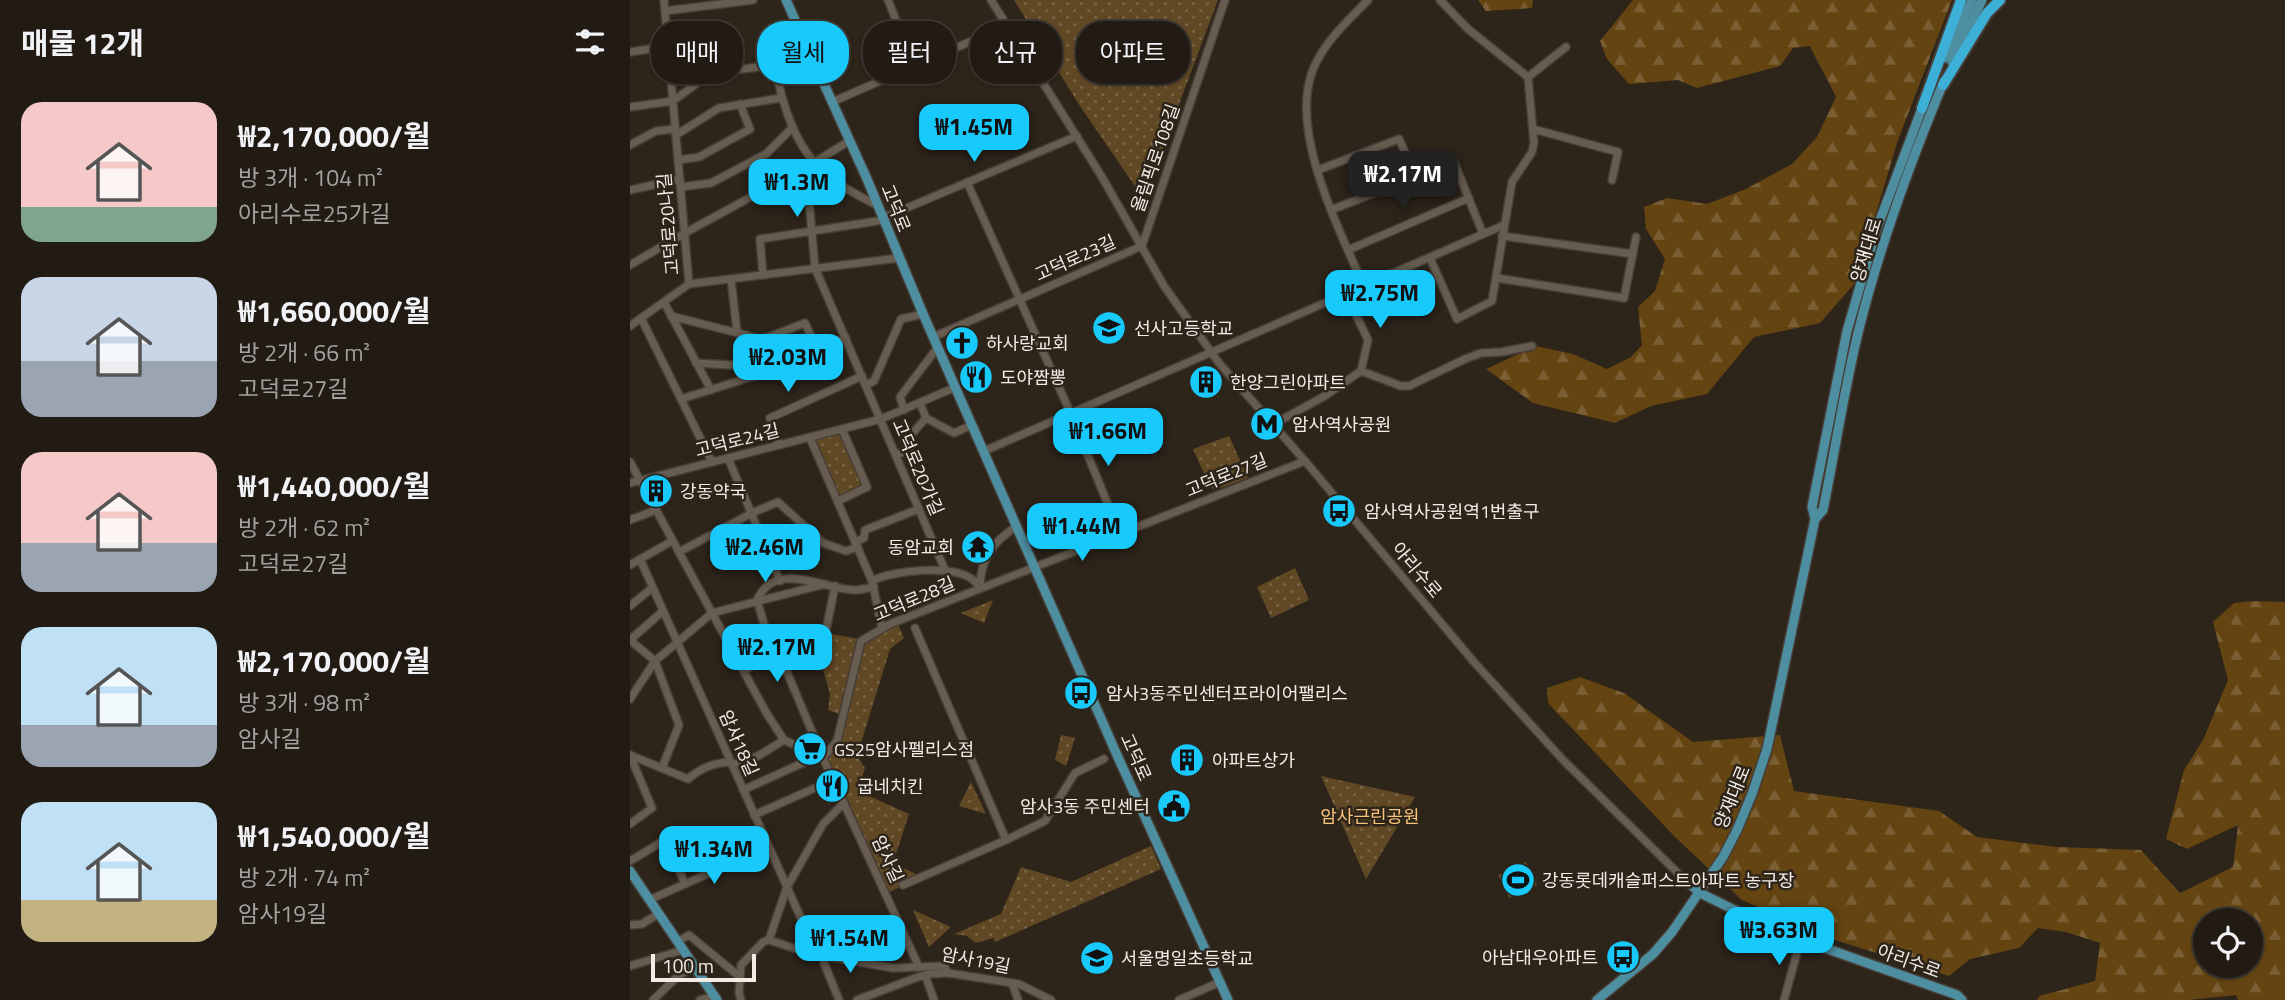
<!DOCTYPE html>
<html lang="ko">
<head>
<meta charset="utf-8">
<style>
	:root { --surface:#221b14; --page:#2a241d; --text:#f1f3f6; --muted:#a2a1a0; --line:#3f3934; --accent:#18cafc }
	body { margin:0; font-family:"Titillium Web","Noto Sans KR",sans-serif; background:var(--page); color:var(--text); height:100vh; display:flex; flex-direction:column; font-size:26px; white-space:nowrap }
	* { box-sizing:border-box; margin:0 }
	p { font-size:23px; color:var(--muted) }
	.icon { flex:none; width:38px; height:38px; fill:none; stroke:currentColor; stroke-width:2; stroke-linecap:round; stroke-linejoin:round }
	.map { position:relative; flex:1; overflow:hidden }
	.details { display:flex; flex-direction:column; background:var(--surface); width:630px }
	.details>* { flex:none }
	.top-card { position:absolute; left:21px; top:21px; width:665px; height:63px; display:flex; gap:14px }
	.tools { position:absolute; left:1563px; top:908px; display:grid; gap:14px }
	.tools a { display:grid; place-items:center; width:70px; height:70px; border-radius:50%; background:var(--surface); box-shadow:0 2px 5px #0004,0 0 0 2px var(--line); font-size:35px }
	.scale { position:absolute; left:21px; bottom:18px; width:105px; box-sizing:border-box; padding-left:7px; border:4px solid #f2ece5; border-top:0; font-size:19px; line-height:24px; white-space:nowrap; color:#f2ece5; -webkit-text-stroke:5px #2d241a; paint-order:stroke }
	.price { position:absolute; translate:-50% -60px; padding:0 16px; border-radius:14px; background:var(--accent); color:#111; font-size:23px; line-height:46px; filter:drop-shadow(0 2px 4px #0008) }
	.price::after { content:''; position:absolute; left:50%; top:42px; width:21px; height:16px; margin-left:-10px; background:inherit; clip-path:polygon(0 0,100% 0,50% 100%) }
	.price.current { background:#222; color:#fff }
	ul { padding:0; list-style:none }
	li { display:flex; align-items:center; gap:21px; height:175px; padding:0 21px }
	li span { display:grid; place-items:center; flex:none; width:196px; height:140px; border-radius:21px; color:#555 }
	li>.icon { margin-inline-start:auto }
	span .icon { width:84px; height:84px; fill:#fffc; stroke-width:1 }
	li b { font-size:30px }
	h2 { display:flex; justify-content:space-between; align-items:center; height:84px; padding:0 21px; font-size:30px }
	.pill { padding:0 24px; border-radius:28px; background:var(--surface); box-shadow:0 2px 5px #0004,0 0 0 2px var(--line); font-size:24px; line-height:63px }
	.pill.current { background:var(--accent); color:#111 }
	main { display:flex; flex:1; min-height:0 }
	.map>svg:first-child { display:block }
	.grass { fill:url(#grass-dots) }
	.forest { fill:url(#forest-firs); fill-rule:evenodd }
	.pitch { fill:#614824 }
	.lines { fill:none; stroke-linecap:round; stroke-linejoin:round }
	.minor-casing { stroke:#463e36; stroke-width:10 }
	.major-casing { stroke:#463e36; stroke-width:12 }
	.highway-casing { stroke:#463e36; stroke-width:14 }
	.minor { stroke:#665c50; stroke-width:7 }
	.major { stroke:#4d8ea1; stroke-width:9 }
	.highway { stroke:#3cb0d7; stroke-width:10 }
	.labels { text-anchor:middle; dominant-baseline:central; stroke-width:5; stroke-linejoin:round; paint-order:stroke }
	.street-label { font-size:18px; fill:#f2ece5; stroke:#2d241a }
	.poi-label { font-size:18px; fill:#f2ece5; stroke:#2d241a; text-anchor:start }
	.park-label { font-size:18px; fill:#f8c37b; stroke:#2d241a }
</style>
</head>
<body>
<main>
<section class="details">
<h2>매물 12개<svg class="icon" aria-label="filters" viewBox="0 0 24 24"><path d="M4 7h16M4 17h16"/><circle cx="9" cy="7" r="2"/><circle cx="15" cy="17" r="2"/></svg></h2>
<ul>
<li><span style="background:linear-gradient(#f6c9c9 75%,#7fa58c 0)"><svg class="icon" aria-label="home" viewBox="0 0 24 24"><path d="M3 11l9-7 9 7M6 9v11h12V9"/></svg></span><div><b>₩2,170,000/월</b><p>방 3개 · 104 m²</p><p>아리수로25가길</p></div></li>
<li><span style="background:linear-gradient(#c9d6e8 60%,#9aa5b1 0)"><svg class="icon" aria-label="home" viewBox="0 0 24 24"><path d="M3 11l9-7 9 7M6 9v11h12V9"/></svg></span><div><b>₩1,660,000/월</b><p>방 2개 · 66 m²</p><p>고덕로27길</p></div></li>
<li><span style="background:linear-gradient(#f6c9c9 65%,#9aa5b1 0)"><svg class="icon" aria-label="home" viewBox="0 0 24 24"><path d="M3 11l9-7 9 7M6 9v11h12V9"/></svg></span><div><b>₩1,440,000/월</b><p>방 2개 · 62 m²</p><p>고덕로27길</p></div></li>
<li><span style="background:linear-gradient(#bfe0f5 70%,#9aa5b1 0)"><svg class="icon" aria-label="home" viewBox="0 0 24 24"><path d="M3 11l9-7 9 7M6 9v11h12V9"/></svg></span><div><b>₩2,170,000/월</b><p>방 3개 · 98 m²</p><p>암사길</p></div></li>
<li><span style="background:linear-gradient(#bfe0f5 70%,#c2b280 0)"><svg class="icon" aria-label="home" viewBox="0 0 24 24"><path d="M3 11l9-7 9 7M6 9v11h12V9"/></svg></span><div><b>₩1,540,000/월</b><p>방 2개 · 74 m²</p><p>암사19길</p></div></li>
</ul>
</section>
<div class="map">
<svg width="1655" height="1000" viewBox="0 0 1655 1000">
	<defs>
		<pattern id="grass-dots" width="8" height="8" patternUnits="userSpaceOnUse" patternTransform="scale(1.75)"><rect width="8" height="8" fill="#614824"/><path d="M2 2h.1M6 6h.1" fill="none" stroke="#786344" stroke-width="1.8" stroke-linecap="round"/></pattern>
		<pattern id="forest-firs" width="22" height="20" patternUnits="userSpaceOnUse" patternTransform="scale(1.75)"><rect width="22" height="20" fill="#644411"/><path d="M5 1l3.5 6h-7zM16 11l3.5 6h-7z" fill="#7b5f34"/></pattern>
	</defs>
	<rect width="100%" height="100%" fill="#2d241a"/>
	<g class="grass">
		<path d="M384,0H588L515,195H511L450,106Z"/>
		<path d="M210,432L232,485L208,496L183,439Z"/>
		<path d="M599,436L618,478L585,490L580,487L563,449Z"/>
		<path d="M665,568L679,600L641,618L627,587Z"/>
		<path d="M363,600L354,623L331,613Z"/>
		<path d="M268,624L274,638L260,649L227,756L235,768L228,791L279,814L263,863L292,877L257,893L193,758L207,741L231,641Z"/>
		<path d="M197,633L229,639L212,715L198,710L200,694L192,665Z"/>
		<path d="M431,735L445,738L436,766L425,760Z"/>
		<path d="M691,776L785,797L736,879Z"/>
		<path d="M341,782L356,814L329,806Z"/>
		<path d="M521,846L531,869L365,942L363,938L346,943L337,936L324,934L371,914L391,867L441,882Z"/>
		<path d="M283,910L321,927L299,947Z"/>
	</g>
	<g class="forest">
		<path d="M848,0H903L902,8L856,11Z"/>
		<path d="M1003,0H1322L1268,140L1225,283L1190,323L1124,337L1077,394L1021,406L985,423L903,403L856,369L906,346L943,354L977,369L1001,357L1012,345L1008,307L1025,291L1035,259L1016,229L1014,207L1037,198L1077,204L1116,189L1162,164L1187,137L1206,97C1198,79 1188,64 1180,46L1163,48L1150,66L1067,88L1048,80L999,84L977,59L970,41Z"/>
		<path d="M1623,601L1655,602V1000H1608L1606,995L1559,1000H1407L1409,996L1465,981L1470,943L1436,932L1408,928L1389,948L1340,959L1319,976L1199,938L1112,900L1045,837L918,703L917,688L950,677L994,693L1063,742L1150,735L1164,791L1309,811L1347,837L1427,847L1511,850L1550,893L1603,867L1608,825L1557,849L1536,839L1554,770L1573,740L1598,680L1583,622L1604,603ZM1575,920H1620V966H1575Z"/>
	</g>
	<path class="pitch" d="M896,862L907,885L879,898L868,875Z"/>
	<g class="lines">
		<g class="minor-casing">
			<g id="minor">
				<path d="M34,0L59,284"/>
				<path d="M258,0L284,66"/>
				<path d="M361,0L472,177L534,286L589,363L675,461L844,662L934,761L1053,878"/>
				<path d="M810,0L838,29L898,77"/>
				<path d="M35,11L123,0"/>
				<path d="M0,52L38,46"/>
				<path d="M145,65C152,105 165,148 197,175C212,188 232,197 248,206"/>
				<path d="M202,102L378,25"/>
				<path d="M0,107L43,101L81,73L183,60"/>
				<path d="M903,129L988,152L982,180"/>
				<path d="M46,135L89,108L151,98"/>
				<path d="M0,145L26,131L45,129"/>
				<path d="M48,160L69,157L120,129L110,104"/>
				<path d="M176,167L185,268L315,570"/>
				<path d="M688,170L769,139L786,177"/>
				<path d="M337,182L441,414L490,534"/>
				<path d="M51,187L81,183L136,154L163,127"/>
				<path d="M0,190L50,179"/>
				<path d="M701,210L824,162L853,234"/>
				<path d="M253,218L447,136"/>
				<path d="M872,236L1003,254"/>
				<path d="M718,250L839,198"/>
				<path d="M800,258L827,319L862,301L882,182L902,152L904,143L898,77L936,47"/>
				<path d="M0,265L55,233L185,162L219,141"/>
				<path d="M133,275L130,239L254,220"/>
				<path d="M867,278L994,298L1006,237"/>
				<path d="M101,279L107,332"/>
				<path d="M734,287C709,228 657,129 684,67C696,40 718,21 738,0"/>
				<path d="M716,294L738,340L731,371"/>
				<path d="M34,302L81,390"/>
				<path d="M41,316L116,335L174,356"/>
				<path d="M11,318L82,462"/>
				<path d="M0,326L59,284L269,258"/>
				<path d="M116,335L128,367"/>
				<path d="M303,337L512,246L595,0"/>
				<path d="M131,340L175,323L187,350"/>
				<path d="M66,363L100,365L127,363"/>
				<path d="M236,385L244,381L271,319L293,314"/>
				<path d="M51,399L131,374L216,338"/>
				<path d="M290,403L296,418L324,433L342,425"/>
				<path d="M274,410L270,397L308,347"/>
				<path d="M642,425L693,397L731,371L771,386H779L835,359L851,353L871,352L902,346"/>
				<path d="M180,438L242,581L252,628"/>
				<path d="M149,445L140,418L232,376"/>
				<path d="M354,451L874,225"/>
				<path d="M266,455L280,449L279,437L296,418"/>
				<path d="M98,458L150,581"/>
				<path d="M0,462L137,714L154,740L193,758"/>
				<path d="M0,483L251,419L326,387"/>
				<path d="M208,501L237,487L212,429"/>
				<path d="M0,520L26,510"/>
				<path d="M225,542L234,538L235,530L289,509"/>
				<path d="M49,552L122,513L148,502L193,543L216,551L228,547"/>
				<path d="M10,559L187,954"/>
				<path d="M0,565L42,541"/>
				<path d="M242,581C262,570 325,564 343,580C346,582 348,585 350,588"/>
				<path d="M244,587C238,588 233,589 227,590C196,591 146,558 127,600L139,641L152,660L193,758L289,967"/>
				<path d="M350,588C350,558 363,542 387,526"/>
				<path d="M0,606L22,588"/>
				<path d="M285,628L376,840L415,821L445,773L474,759"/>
				<path d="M0,640L25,661L49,725L32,768"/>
				<path d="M0,640L33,611"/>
				<path d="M179,657L182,641L194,640L205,586"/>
				<path d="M114,671L129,661L152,660"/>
				<path d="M0,699L25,661L82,613L195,584"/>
				<path d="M0,755L58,779C71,768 83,763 100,762"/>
				<path d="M0,755L22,808L0,824"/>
				<path d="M193,758L207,741L231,641L260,624L675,461"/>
				<path d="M102,765L128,756L154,740"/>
				<path d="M113,790L188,756"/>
				<path d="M124,815L203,780"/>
				<path d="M0,861L30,843H38L55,884"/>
				<path d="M273,885L376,840"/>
				<path d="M19,900L138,847"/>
				<path d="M0,925L12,924L28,914"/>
				<path d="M139,940L179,953L263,968L314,966L318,973"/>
				<path d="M47,942L59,935L110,977"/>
				<path d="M194,963L209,1000"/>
				<path d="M0,966L53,950"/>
				<path d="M295,975L304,1000"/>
				<path d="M382,983L388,1000"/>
				<path d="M23,1000L48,976L64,967"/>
				<path d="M70,1000L84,996"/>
				<path d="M111,1000L109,993L111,965L133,942L139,940L157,887L193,824L214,803"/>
				<path d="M227,1000L288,977L299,974L318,973L389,984L421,1000"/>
				<path d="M549,1000L590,982"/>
				<path d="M1154,1000L1170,942"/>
			</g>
		</g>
		<g class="major-casing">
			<g id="major">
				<path d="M156,0L237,179L293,314L487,755L598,1000"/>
				<path d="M1315,58L1342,0"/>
				<path d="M1322,62L1352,0"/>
				<path d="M1185,519L1182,507L1217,331L1247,228L1294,103"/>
				<path d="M0,871L87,1000"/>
				<path d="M1053,878L1070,893L1170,942H1178L1327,995L1332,1000"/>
				<path d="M967,1000L1023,954L1042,932L1093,857L1107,830L1122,794L1137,749L1185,519L1193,510C1205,451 1214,391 1228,333C1249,247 1280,163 1314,81"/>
			</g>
		</g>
		<g class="highway-casing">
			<g id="highway">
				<path d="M1313,85L1357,13L1370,0"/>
				<path d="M1292,108L1331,0"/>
			</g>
		</g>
		<use href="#minor" class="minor"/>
		<use href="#major" class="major"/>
		<use href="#highway" class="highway"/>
	</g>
	<defs>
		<g id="school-disc" transform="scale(1.75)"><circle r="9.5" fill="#18cafc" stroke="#2d241a"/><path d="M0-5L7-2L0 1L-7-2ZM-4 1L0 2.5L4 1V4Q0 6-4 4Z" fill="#111"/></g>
		<g id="church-disc" transform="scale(1.75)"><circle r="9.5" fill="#18cafc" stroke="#2d241a"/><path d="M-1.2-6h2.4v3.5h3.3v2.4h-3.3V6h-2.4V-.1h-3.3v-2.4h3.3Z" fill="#111"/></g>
		<g id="restaurant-disc" transform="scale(1.75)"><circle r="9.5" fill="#18cafc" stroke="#2d241a"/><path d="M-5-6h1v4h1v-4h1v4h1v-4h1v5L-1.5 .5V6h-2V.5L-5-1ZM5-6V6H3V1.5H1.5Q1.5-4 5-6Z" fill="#111"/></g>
		<g id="building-disc" transform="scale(1.75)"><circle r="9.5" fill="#18cafc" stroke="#2d241a"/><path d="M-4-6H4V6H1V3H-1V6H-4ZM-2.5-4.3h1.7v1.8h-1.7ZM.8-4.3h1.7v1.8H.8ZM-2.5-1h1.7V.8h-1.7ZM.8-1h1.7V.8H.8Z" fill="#111"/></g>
		<g id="metro-disc" transform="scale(1.75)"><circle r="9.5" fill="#18cafc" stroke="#2d241a"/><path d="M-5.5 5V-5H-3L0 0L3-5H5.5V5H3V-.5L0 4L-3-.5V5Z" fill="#111"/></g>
		<g id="bus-disc" transform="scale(1.75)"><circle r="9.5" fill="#18cafc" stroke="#2d241a"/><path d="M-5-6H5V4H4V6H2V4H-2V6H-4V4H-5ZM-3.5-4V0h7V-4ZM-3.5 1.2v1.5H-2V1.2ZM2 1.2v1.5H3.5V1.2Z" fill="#111"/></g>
		<g id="temple-disc" transform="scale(1.75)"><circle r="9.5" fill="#18cafc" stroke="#2d241a"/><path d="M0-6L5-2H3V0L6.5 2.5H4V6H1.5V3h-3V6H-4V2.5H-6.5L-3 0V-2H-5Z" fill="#111"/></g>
		<g id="supermarket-disc" transform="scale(1.75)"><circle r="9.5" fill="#18cafc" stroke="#2d241a"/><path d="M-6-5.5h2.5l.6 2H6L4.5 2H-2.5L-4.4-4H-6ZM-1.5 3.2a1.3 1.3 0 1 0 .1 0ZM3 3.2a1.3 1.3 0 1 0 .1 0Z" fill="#111"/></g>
		<g id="civic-disc" transform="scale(1.75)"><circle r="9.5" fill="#18cafc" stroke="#2d241a"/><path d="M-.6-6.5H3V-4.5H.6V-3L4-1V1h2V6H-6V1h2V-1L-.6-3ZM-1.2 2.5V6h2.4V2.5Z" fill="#111"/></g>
		<g id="stadium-disc" transform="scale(1.75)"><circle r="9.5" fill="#18cafc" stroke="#2d241a"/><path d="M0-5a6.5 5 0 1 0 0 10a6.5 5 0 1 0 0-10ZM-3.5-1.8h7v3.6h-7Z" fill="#111"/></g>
	</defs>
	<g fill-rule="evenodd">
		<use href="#school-disc" x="479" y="328"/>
		<use href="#church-disc" x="332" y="343"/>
		<use href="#restaurant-disc" x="346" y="377"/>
		<use href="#building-disc" x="576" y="382"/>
		<use href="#metro-disc" x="637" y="424"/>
		<use href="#building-disc" x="26" y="491"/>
		<use href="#bus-disc" x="709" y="511"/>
		<use href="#temple-disc" x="348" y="547"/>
		<use href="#bus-disc" x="451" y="693"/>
		<use href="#supermarket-disc" x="180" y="749"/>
		<use href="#building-disc" x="557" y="760"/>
		<use href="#restaurant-disc" x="202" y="786"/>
		<use href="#civic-disc" x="544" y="806"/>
		<use href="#stadium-disc" x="888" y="880"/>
		<use href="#bus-disc" x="993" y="957"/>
		<use href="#school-disc" x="467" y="958"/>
	</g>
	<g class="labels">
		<g class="street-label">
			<text transform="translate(525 158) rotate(-71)">올림픽로108길</text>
			<text transform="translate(266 208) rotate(68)">고덕로</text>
			<text transform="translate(38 224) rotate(-95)">고덕로20나길</text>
			<text transform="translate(1236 250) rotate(-73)">양재대로</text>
			<text transform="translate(445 258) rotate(-24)">고덕로23길</text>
			<text transform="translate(107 440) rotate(-14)">고덕로24길</text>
			<text transform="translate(288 467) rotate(67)">고덕로20가길</text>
			<text transform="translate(596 475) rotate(-22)">고덕로27길</text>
			<text transform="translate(787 570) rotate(50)">아리수로</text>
			<text transform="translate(284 599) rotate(-23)">고덕로28길</text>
			<text transform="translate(109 743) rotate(66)">암사18길</text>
			<text transform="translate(506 757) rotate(66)">고덕로</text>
			<text transform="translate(1102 797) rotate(-68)">양재대로</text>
			<text transform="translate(258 859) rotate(65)">암사길</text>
			<text transform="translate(346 960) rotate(11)">암사19길</text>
			<text transform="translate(1279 961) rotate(20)">아리수로</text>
		</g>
		<g class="poi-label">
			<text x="504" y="328">선사고등학교</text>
			<text x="356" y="343">하사랑교회</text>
			<text x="370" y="377">도야짬뽕</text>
			<text x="600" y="382">한양그린아파트</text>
			<text x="662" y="424">암사역사공원</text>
			<text x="50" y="491">강동약국</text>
			<text x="734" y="511">암사역사공원역1번출구</text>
			<text x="324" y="547" text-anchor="end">동암교회</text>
			<text x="476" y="693">암사3동주민센터프라이어팰리스</text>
			<text x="204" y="749">GS25암사펠리스점</text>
			<text x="582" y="760">아파트상가</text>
			<text x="227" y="786">굽네치킨</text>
			<text x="520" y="806" text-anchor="end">암사3동 주민센터</text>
			<text x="912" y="880">강동롯데캐슬퍼스트아파트 농구장</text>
			<text x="968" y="957" text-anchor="end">아남대우아파트</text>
			<text x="491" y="958">서울명일초등학교</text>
		</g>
		<g class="park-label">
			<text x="740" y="816">암사근린공원</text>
		</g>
	</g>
</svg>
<div class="tools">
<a><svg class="icon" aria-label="locate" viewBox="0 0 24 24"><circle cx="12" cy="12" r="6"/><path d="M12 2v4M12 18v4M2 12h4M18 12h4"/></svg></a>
</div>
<div class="scale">100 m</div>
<b class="price" style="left:344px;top:164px">₩1.45M</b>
<b class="price current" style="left:773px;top:211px">₩2.17M</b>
<b class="price" style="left:167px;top:219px">₩1.3M</b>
<b class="price" style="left:750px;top:330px">₩2.75M</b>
<b class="price" style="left:158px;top:394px">₩2.03M</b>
<b class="price" style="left:478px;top:468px">₩1.66M</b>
<b class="price" style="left:452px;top:563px">₩1.44M</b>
<b class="price" style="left:135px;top:584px">₩2.46M</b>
<b class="price" style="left:147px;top:684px">₩2.17M</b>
<b class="price" style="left:84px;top:886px">₩1.34M</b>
<b class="price" style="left:1149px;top:967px">₩3.63M</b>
<b class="price" style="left:220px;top:975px">₩1.54M</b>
<div class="top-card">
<a class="pill">매매</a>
<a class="pill current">월세</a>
<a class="pill">필터</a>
<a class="pill">신규</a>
<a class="pill">아파트</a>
</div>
</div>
</main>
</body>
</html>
